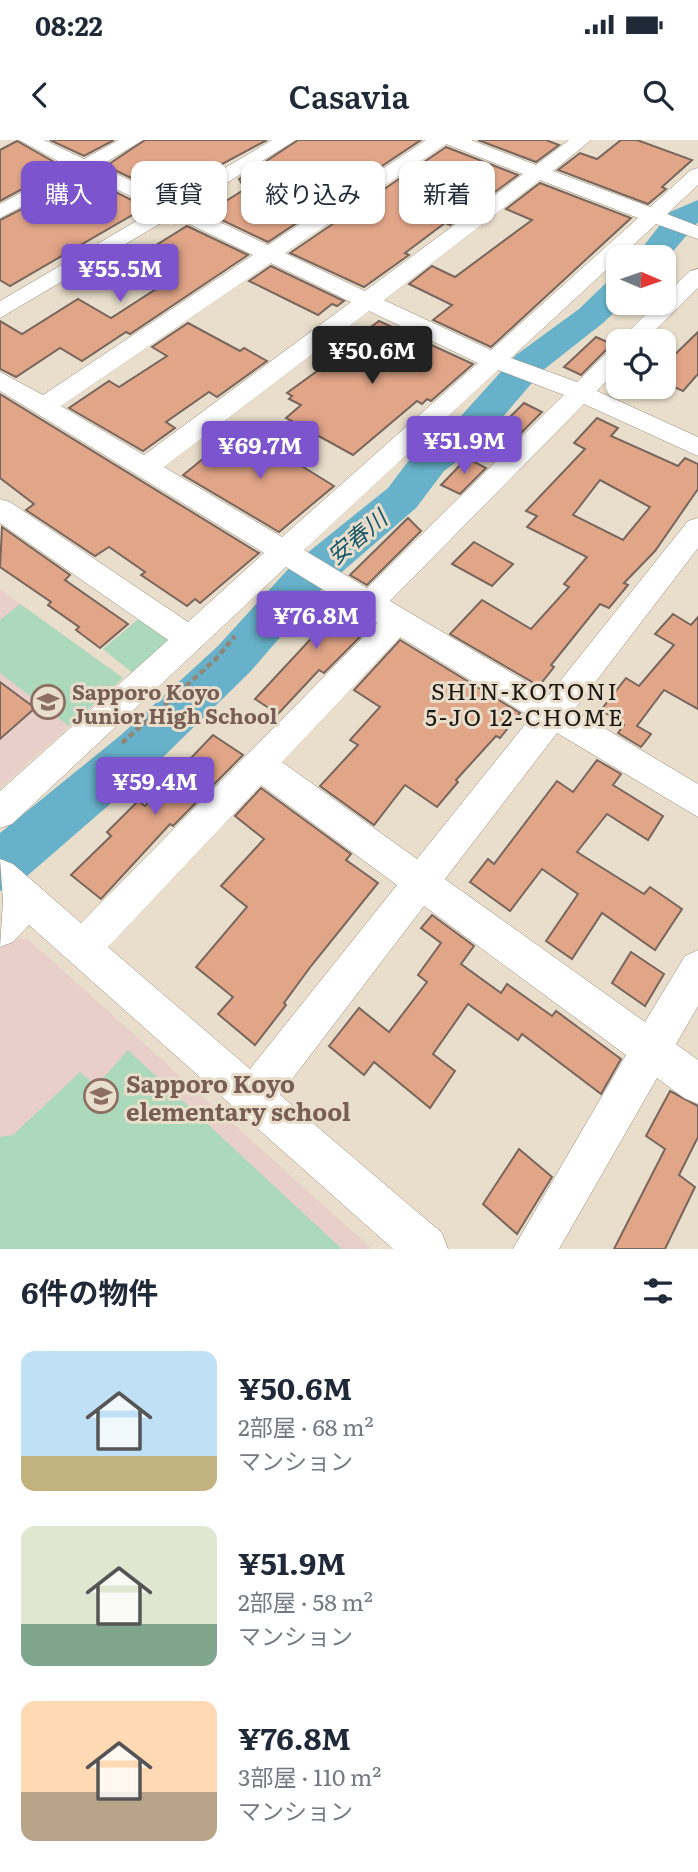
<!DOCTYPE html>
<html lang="ja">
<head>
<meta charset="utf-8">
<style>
	:root { --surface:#fff; --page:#f6f6f7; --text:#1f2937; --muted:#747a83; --accent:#7c55ce }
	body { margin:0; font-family:Literata,"Noto Sans JP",serif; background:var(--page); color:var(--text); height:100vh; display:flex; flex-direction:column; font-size:26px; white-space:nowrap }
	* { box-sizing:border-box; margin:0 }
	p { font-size:23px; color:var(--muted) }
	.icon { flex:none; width:38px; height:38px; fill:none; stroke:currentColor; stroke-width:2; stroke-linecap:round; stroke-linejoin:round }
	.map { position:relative; height:1109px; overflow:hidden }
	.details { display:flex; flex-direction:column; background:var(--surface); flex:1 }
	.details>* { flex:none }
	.banner { position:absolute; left:21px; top:21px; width:656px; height:63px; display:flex; gap:14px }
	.needle { width:46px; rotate:92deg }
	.tools { position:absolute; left:606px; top:105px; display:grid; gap:14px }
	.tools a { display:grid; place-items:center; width:70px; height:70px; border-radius:14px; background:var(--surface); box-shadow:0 2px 5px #0004; font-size:35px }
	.price { position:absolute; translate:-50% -60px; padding:0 16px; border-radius:7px; background:var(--accent); color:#fff; font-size:23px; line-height:46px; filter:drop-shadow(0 2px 4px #0008) }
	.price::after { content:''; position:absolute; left:50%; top:42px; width:21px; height:16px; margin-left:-10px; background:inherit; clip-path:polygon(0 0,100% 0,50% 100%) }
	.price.selected { background:#222; color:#fff }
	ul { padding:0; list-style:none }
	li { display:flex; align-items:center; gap:21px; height:175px; padding:0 21px }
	li span { display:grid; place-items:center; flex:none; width:196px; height:140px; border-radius:14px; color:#555 }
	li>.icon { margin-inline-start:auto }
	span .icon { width:84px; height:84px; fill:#fffc; stroke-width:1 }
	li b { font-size:30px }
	h2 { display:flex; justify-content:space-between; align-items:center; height:84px; padding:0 21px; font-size:30px }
	.chip { padding:0 24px; border-radius:14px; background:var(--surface); box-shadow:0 2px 5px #0004; font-size:24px; line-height:63px }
	.chip.selected { background:var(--accent); color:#fff }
	.status { display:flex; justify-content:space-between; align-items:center; height:49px; padding:0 35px; background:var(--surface); direction:ltr }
	.status svg { height:19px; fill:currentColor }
	header { display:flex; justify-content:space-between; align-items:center; height:91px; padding:0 21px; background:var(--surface); font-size:32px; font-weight:600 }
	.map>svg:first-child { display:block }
	.education { fill:#e9cfca }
	.green { fill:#acd9bc }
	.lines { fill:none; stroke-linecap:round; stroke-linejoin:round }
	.river { fill:#67b2ca; fill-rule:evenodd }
	.building { fill:#e1a588; stroke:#79665d; stroke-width:2; fill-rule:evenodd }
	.street-casing { stroke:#938a79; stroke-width:1 }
	.path { stroke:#8f8779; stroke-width:4.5; stroke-dasharray:6 3.5; stroke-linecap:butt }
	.street { fill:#fff; fill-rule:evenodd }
	.labels { text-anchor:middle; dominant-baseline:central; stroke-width:6; stroke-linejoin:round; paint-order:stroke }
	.education-label { font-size:21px; font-weight:bold; fill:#785e54; stroke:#e9decb; text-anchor:start }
	.water-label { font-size:23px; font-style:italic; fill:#185668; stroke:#e9decb }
	.neighbourhood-label { font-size:23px; letter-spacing:2px; fill:#1b1710; stroke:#e9decb }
	.near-education-label { font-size:24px; font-weight:bold; fill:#785e54; stroke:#e9decb; text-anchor:start }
</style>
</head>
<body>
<div class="status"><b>08:22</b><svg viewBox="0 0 49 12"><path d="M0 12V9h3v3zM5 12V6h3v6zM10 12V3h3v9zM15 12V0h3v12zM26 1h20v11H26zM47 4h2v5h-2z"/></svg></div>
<header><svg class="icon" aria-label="back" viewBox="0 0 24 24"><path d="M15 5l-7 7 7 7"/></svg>Casavia<svg class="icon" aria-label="search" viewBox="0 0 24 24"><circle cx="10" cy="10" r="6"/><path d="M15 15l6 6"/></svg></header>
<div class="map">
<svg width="698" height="1109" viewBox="0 0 698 1109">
	<rect width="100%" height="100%" fill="#e9decb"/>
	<g class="education">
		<path d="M0,449L123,538L0,648Z"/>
		<path d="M4,799H28L372,1109H0V803Z"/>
	</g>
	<g class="green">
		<path d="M20,464L123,538L69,586L0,533V480Z"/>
		<path d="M143,475L175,498L134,534L103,509Z"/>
		<path d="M128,910L342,1109H0V997L13,995L80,932L96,946Z"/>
	</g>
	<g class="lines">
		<g class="river">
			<path d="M698,60V82L663,123V117H635L670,72Z"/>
			<path d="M618,140V163H624L603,183L542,231L479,305L444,331L416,368L321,450L250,532L155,625L19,743L0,751V693L121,595L218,506L291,426L388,348L416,311L451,287L516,215L579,169L606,143Z"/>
		</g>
	</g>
	<g class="building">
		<path d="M50,0H114L84,16Z"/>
		<path d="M145,0H267L196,38L174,27L144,44L106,26Z"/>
		<path d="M298,0H421L268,102L207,73L245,49L239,39Z"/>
		<path d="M478,0H546L559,5L536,22Z"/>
		<path d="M621,0H637L692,20L662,47L666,49L648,64L558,30L580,13L597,19Z"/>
		<path d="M17,1L63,27L0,61V10Z"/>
		<path d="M446,7L518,35L450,85L445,83L405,113L409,115L364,147L290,113Z"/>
		<path d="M85,37L146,67L10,146L0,140V80Z"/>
		<path d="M540,43L631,78L491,207L433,180L452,165L409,144L432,126L455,137L532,80L506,69Z"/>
		<path d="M187,86L248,115L130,194L126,192L82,221L60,208L16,237L0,229V181L22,194L78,159L111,178L173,138L139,121L154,111L150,109Z"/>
		<path d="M271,126L344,161L337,166L332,164L318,175L249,141Z"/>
		<path d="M379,181L473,224L431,261L427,259L422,264L417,261L353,315L286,278L301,265L289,259L292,256L287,253L357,202L354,200Z"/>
		<path d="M188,183L240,211L244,208L267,221L217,257L209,252L166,282L175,288L143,311L69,268L109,241L119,247L167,216L152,207Z"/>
		<path d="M698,192V234L683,251L663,242V226Z"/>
		<path d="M596,197L616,206L608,208L581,235L564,227Z"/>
		<path d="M0,254L257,412L259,413L200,463L195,459L187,466L141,435L145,432L109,407L95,416L26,370L34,364L0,338Z"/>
		<path d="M524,263L542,272L516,298L498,289Z"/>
		<path d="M597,278L618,288L611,296L678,326L685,318L698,324V349L655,411L624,443L628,445L609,468L600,464L551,525L554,527L539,546L450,494L482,460L531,489L569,447L564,444L587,417L527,387L537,376L526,371L585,309L574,303ZM600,340L650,367L623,400L573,375Z"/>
		<path d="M259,292L278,302L274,309L334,346L279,392L183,335L220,305L233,313Z"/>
		<path d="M467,318L486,328L460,354L441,345Z"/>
		<path d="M408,378L421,391L367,445L350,435Z"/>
		<path d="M2,387L70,435L65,440L128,484L100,508L76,490L79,487L48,465L51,462L0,427Z"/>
		<path d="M474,402L513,424L492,446L452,424Z"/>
		<path d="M327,455L373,484L324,533L319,530L278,574L255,559L321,488L303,475Z"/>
		<path d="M673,474L691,485L698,477V569L664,550L637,586L651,594L641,607L618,593L624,585L601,570L626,538L639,546L674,505L655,494Z"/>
		<path d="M400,500L520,573L500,598L496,596L456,640L458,642L437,667L405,645L374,685L320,646L358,605L350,600L380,567L354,550Z"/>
		<path d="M0,542L35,568L0,599Z"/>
		<path d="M213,595L243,615L173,686L170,684L101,759L71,735L111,696L107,692L138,661L145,666Z"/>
		<path d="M597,620L621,634L613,645L663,676L648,700L607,674L577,712L644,754L650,747L682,769L655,810L602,773L572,819L546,801L578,754L542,729L510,771L470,742L488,719L494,724L557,641L573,652Z"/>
		<path d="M261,648L351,714L346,720L378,743L311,826L284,863L286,865L255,905L218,874L233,857L196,827L247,767L221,746L264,699L235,676Z"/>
		<path d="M432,775L474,806L461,824L501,853L507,844L552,876L556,871L621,919L601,954L522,894L518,900L468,864L433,914L455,931L430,968L374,922L364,935L329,906L359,868L389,892L427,842L418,835L441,803L421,788Z"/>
		<path d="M631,812L664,834L645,866L612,843Z"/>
		<path d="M670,951L698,966V997L679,1035L695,1047L665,1109H614L665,1009L646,996Z"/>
		<path d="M519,1009L552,1037L517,1094L483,1064Z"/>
	</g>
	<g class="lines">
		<g class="street-casing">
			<g id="street">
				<path d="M19,0H44L84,19L119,0H143L100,26L171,60L272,0H296L188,67L268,105L426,0H471L536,25L569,0H591L553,31L650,67L691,30L698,28V45L667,74L698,86V99L656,84L511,218L577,242L610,210L618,208V229L597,251L698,297V316L584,264L390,461L549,555L688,381L698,378V408L574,570L698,644V677L557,593L445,739L645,882L685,816L698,810V866L676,904L698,920V964L684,958L657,938L559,1109H513L626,915L424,766L280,955L442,1093L448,1109H393L29,785L13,802L0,807L3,761L0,719L13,724L81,783L377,483L286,427L12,684L0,688V651L168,500L0,383V359L10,362L188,482L264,413L0,251V232L43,255L253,115L173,76L0,178V161L157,69L85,34L0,78V64L69,27ZM446,4L523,34L365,151L285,113ZM540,40L638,78L491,210L384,160ZM271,123L351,162L144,315L61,266ZM369,171L478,223L282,397L164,327ZM498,230L564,255L367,448L304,410ZM400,497L531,577L417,719L282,622ZM261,645L397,745L250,929L108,807Z"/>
				<path d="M698,129V148L644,201H619L657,163H663V157L690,131Z"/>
			</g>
		</g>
		<path class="path" d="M122,603L215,520L235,496"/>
		<use href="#street" class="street"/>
	</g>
	<defs>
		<g id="school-ring" transform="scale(1.75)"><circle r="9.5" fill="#e9decb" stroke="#8d6e63" stroke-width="1.5"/><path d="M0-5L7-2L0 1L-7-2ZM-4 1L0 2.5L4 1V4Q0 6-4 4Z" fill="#8d6e63"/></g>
	</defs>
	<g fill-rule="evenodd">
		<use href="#school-ring" x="48" y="562"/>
		<use href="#school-ring" x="101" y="956"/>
	</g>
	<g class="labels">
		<g class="education-label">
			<text x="72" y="550">Sapporo Koyo<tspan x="72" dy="24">Junior High School</tspan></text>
		</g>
		<g class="water-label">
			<text transform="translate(356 396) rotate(-40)">安春川</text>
		</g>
		<g class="neighbourhood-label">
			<text x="525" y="550">SHIN-KOTONI<tspan x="525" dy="26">5-JO 12-CHOME</tspan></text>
		</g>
		<g class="near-education-label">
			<text x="126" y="942">Sapporo Koyo<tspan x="126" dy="28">elementary school</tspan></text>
		</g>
	</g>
</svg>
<div class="tools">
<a><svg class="needle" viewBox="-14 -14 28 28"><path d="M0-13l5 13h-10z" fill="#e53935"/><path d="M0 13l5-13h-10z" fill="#747a83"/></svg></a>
<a><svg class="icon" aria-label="locate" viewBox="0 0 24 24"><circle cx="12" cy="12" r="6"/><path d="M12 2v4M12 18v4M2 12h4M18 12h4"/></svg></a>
</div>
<b class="price" style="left:120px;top:164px">¥55.5M</b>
<b class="price selected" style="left:372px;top:246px">¥50.6M</b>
<b class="price" style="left:464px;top:336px">¥51.9M</b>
<b class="price" style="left:260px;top:341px">¥69.7M</b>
<b class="price" style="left:316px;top:511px">¥76.8M</b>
<b class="price" style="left:155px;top:677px">¥59.4M</b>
<div class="banner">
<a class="chip selected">購入</a>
<a class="chip">賃貸</a>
<a class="chip">絞り込み</a>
<a class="chip">新着</a>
</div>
</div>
<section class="details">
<h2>6件の物件<svg class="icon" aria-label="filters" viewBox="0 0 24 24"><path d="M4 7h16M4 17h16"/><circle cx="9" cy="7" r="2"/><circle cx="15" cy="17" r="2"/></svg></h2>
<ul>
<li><span style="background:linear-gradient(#bfe0f5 75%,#c2b280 0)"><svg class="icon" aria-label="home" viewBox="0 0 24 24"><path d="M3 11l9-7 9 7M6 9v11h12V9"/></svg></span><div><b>¥50.6M</b><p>2部屋 · 68 m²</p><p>マンション</p></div></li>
<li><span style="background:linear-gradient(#dfe7d0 70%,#7fa58c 0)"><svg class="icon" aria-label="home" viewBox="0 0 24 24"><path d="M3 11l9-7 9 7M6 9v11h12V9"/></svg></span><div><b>¥51.9M</b><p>2部屋 · 58 m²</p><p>マンション</p></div></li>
<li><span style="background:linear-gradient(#ffd9b3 65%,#b9a48a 0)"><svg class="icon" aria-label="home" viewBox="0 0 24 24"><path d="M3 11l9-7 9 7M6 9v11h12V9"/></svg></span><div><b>¥76.8M</b><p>3部屋 · 110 m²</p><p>マンション</p></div></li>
</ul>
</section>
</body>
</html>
